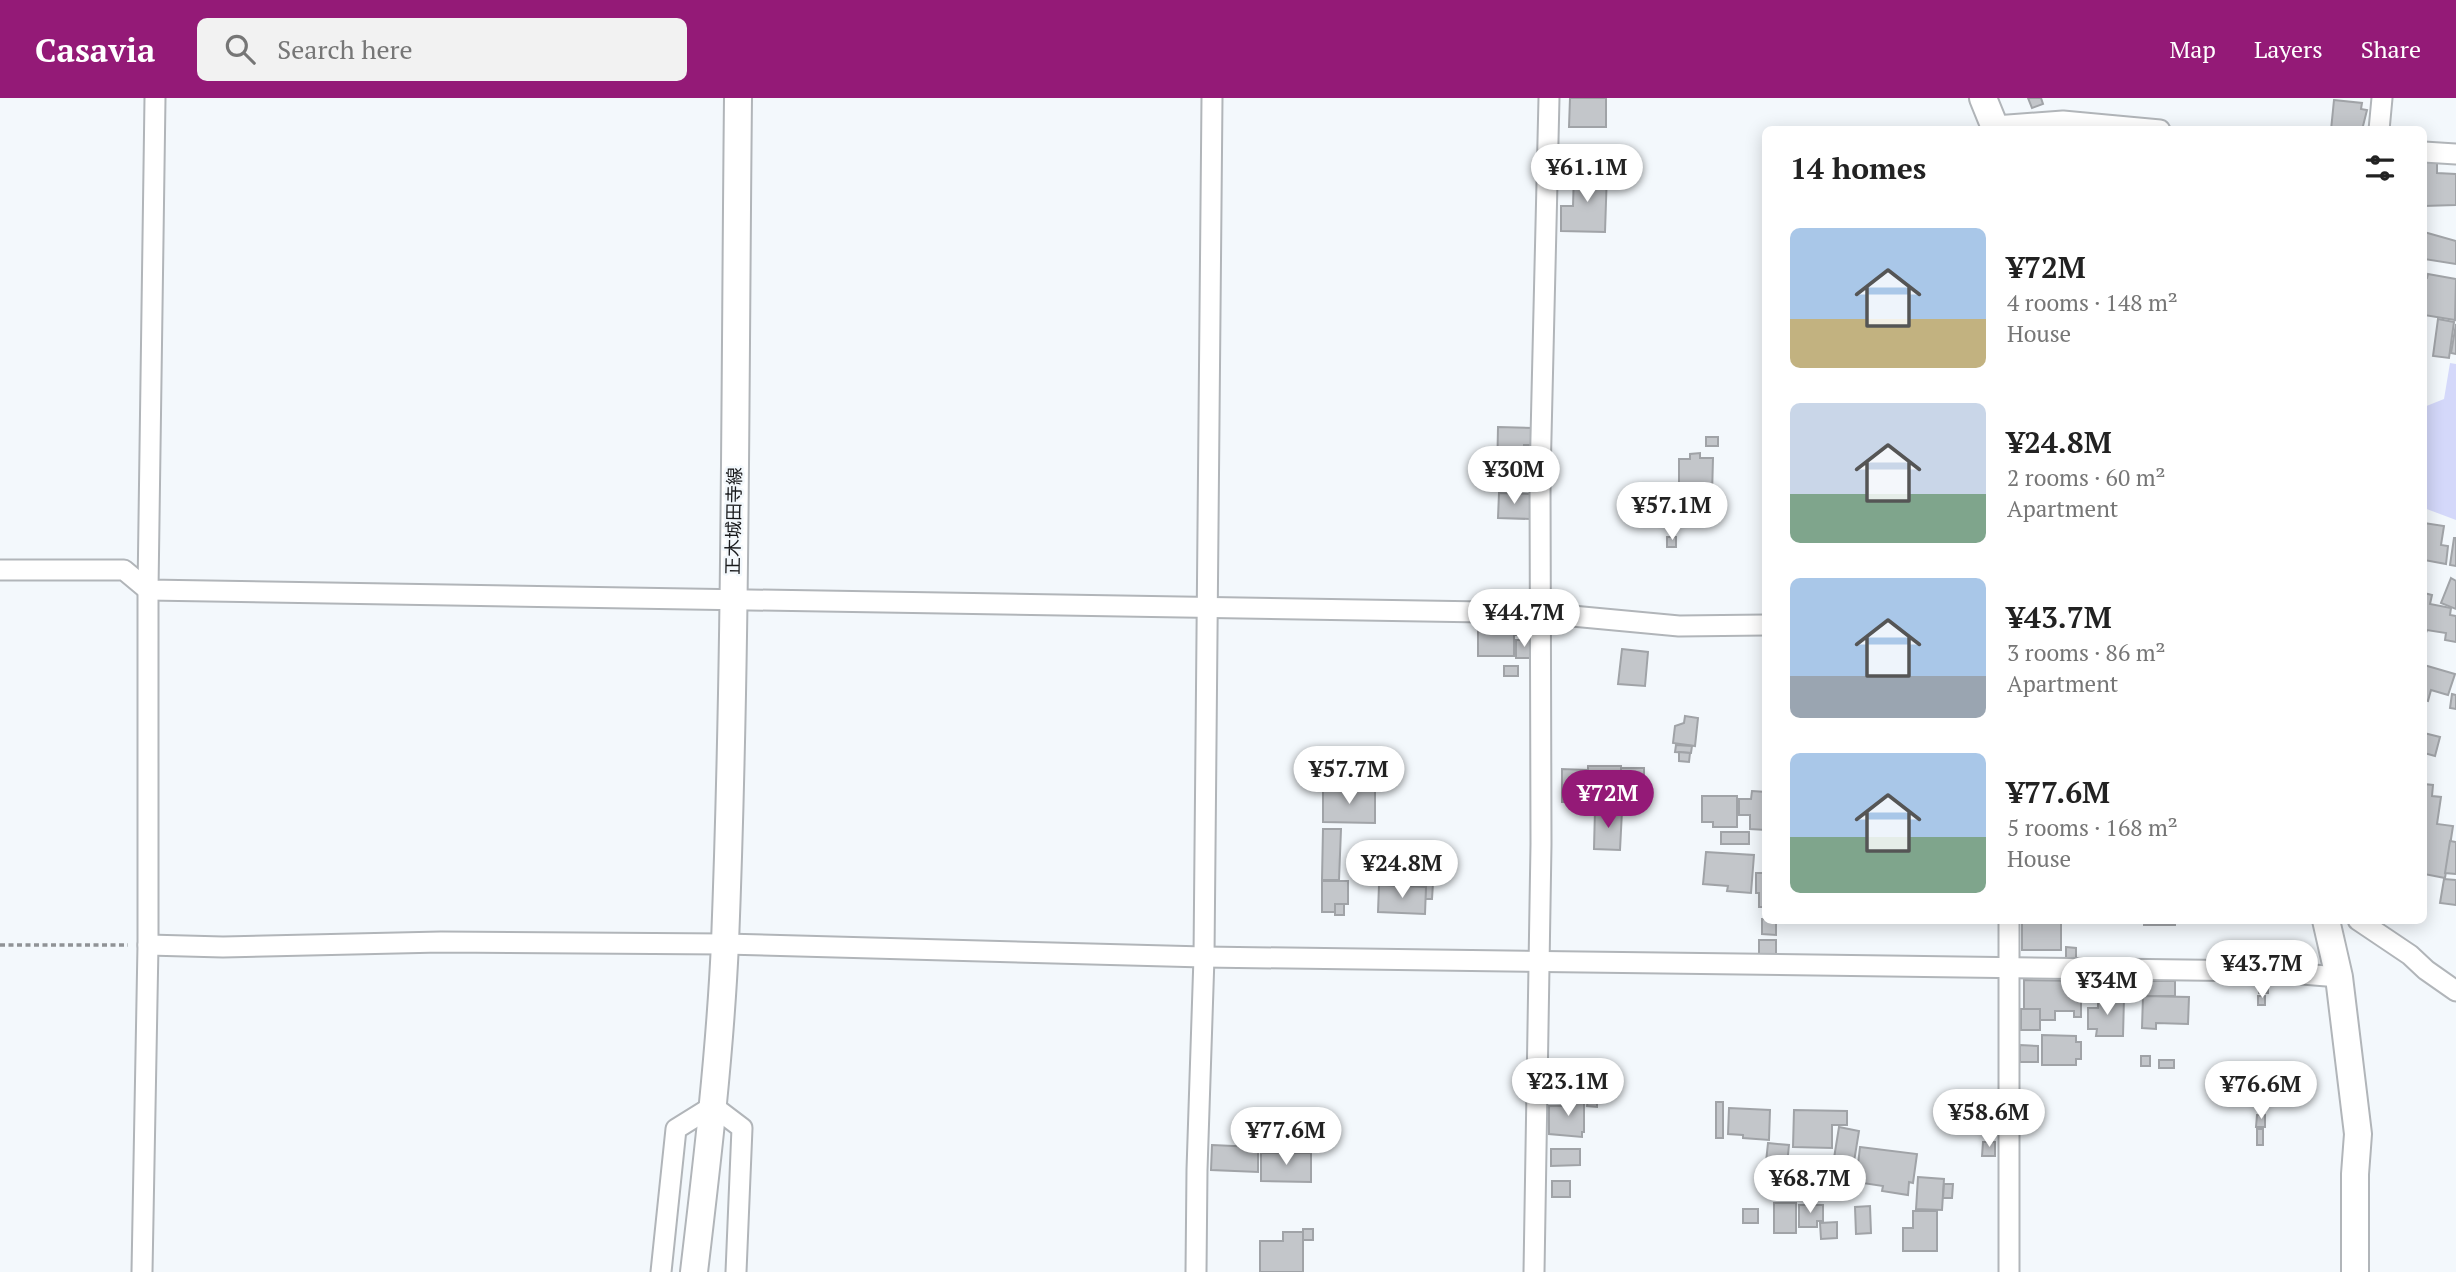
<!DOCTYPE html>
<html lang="en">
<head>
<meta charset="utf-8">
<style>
	:root { --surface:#fff; --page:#f2f2f2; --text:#222; --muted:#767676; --accent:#941a77 }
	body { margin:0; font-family:"PT Serif","Noto Sans JP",serif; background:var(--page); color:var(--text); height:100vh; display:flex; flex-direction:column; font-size:26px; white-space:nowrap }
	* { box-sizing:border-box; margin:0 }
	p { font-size:23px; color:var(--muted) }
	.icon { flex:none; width:38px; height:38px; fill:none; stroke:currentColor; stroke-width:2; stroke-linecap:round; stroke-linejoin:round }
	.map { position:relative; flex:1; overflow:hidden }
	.sheet { position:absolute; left:1762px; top:28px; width:665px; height:798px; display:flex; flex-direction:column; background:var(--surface); border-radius:10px; box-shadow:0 4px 18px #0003 }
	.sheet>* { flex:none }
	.price { position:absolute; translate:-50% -60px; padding:0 16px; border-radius:24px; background:#fff; color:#222; font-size:23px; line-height:46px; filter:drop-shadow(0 2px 4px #0008) }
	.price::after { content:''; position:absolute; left:50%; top:42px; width:21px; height:16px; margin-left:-10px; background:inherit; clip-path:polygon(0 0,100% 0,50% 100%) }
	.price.selected { background:var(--accent); color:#fff }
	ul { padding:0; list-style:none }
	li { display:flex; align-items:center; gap:21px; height:175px; padding:0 28px }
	li span { display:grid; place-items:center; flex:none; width:196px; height:140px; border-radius:10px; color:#555 }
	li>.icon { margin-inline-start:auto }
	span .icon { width:84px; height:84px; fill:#fffc; stroke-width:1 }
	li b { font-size:30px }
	h2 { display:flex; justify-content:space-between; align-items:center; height:84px; padding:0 28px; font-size:30px }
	header { display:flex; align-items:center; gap:42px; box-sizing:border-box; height:98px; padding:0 35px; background:var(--accent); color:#fff }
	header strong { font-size:33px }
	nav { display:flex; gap:38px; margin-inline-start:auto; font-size:24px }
	.search { width:490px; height:63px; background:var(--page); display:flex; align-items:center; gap:18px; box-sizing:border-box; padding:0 24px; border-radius:10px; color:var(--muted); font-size:26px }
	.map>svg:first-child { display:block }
	.green { fill:#d4d8fa }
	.building { fill:#c3c6ca; stroke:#a0a3a7; stroke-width:2 }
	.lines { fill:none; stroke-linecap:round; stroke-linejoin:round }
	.street-casing { stroke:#b1b5b9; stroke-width:23 }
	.secondary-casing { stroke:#b1b5b9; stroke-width:30 }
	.path { stroke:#909396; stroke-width:3.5; stroke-dasharray:5 3.5; stroke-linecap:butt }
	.street { stroke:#fff; stroke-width:19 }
	.secondary { stroke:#fff; stroke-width:26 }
	.labels { text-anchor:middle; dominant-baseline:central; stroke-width:5; stroke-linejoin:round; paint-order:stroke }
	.street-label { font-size:18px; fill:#18191b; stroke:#f3f8fc }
</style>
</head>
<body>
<header>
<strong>Casavia</strong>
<div class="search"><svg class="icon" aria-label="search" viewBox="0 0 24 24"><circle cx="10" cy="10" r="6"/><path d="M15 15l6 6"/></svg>Search here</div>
<nav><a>Map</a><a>Layers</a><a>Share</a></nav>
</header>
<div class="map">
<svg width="2456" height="1174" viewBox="0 0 2456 1174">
	<rect width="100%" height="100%" fill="#f3f8fc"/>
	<path class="green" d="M2450,265L2456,266V422L2424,410V309L2444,301Z"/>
	<g class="building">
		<path d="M1570,0H1606V29H1569Z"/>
		<path d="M2028,0H2041L2043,6L2032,10Z"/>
		<path d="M2334,2L2362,5L2361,11L2367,12L2362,32H2331Z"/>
		<path d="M2424,63L2437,65V75L2456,76V107L2424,108Z"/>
		<path d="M1574,74H1607L1605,134L1561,133V108H1573Z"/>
		<path d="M2424,134L2456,143V166L2424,161Z"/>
		<path d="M2428,176L2456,181L2455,222L2424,217V180H2427Z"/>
		<path d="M2438,221L2454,224L2449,260L2433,258Z"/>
		<path d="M2456,226V256L2451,255Z"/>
		<path d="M1498,329L1532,330L1531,347H1524L1523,381L1497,380Z"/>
		<rect x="1706" y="339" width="12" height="9"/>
		<path d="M1700,355V360H1713L1712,397L1696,396V391L1679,390V361H1690V356Z"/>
		<path d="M1499,395L1530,396V421L1498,420Z"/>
		<path d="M2424,425L2444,428L2441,447L2448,448L2446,466L2424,462Z"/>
		<rect x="1667" y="439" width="9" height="10"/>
		<path d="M2454,440H2456V468L2450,467Z"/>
		<path d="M2451,480L2456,483V511L2441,505Z"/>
		<path d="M2424,495L2432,497L2430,506L2451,510L2450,517L2456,518V544L2445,542L2446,535L2427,532L2426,535H2424Z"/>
		<path d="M1478,527H1524V537H1514V558H1478Z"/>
		<rect x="1516" y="542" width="16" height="18"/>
		<path d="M1622,551L1648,554L1645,588L1618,586Z"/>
		<path d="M2424,567L2455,576L2448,597L2431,592L2428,603L2424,602Z"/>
		<rect x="1504" y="568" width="14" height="10"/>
		<path d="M2452,596L2456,597V611L2450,610Z"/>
		<path d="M1685,618L1698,620L1695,648L1673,645L1675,628L1684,625Z"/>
		<path d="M2424,635L2440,639L2435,658L2424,655Z"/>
		<path d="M1676,647L1692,648L1691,655L1675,654Z"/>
		<path d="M1679,654L1690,655L1689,664L1679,663Z"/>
		<path d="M1588,668H1621V705L1562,704V671L1588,672Z"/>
		<rect x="1621" y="670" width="23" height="18"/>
		<path d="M2424,686L2433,687L2432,698L2441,699L2437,726L2453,728L2445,780L2424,776L2426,735H2424Z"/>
		<path d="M1323,692H1375V725L1323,724Z"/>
		<path d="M1752,693L1766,694V732L1750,731V717H1739V701H1751Z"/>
		<path d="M1702,698H1737V729H1713V724H1702Z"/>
		<path d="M1595,711L1622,713L1620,752L1594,751Z"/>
		<path d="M1323,731H1341L1339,782H1322Z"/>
		<rect x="1721" y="734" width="28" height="12"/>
		<path d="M2450,743L2456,744V776L2445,775Z"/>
		<path d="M1706,754L1754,757L1751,795L1727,793L1728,788L1703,786Z"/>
		<path d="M1756,775H1766V809H1759V795H1756Z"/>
		<path d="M2444,781L2456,782V807L2440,805Z"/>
		<path d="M1322,783H1348V806H1335V814H1322Z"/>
		<path d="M1419,784L1433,785L1432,801H1425L1426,789H1419Z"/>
		<path d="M1379,787L1426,789L1425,816L1378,814Z"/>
		<rect x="1335" y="806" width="9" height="11"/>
		<path d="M1762,821L1776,822V837L1762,836Z"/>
		<rect x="2144" y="822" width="31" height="5"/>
		<path d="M2061,823V852H2022V824Z"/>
		<rect x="1759" y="842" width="17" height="16"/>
		<path d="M2066,849L2076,850V861H2066Z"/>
		<rect x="2081" y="881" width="17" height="16"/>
		<path d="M2024,882L2081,883V919H2074V913H2055V922H2040V911H2024Z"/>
		<path d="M2141,883H2175V898H2140Z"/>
		<rect x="2259" y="883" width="9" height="12"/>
		<path d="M2143,898L2189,899L2188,926L2156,925V931L2142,930Z"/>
		<rect x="2258" y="898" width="7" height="9"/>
		<path d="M2098,899L2124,900L2123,938H2096L2097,931H2088V910H2098Z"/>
		<rect x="2021" y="911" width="19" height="21"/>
		<path d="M2042,937L2076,938V944H2081V961H2076V967H2042Z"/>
		<path d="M2020,947L2038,948V964H2020Z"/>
		<rect x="2141" y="958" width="9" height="10"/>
		<rect x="2159" y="962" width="15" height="8"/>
		<path d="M1563,1000H1584V1034H1582V1039L1549,1036V1008H1563Z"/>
		<path d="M1588,1001H1597V1009L1587,1008Z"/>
		<rect x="1716" y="1004" width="7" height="36"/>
		<path d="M1729,1010L1770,1012L1769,1042L1743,1040V1037L1728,1036Z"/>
		<path d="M1794,1012L1847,1013V1027H1832V1050L1793,1049Z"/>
		<path d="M2257,1017H2265V1029H2256Z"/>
		<path d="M1839,1029L1859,1033L1850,1088L1830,1085Z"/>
		<rect x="2257" y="1031" width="6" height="16"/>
		<path d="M1983,1044H1995V1058H1982Z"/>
		<path d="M1768,1045L1789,1047L1785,1086L1764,1083Z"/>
		<path d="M1212,1047L1255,1049V1054H1258V1074L1211,1072Z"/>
		<path d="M1860,1049L1917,1056L1913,1085L1909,1084L1908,1097L1882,1093L1883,1088L1856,1084Z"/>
		<path d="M1551,1051H1580V1067L1551,1068Z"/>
		<path d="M1261,1055H1311V1084L1261,1083Z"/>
		<path d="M1918,1079L1944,1081L1942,1112L1916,1111Z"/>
		<rect x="1552" y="1083" width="18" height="16"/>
		<path d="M1944,1086H1953L1952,1100H1943Z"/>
		<rect x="1774" y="1105" width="22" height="30"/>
		<path d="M1799,1107H1823V1123H1817V1129H1799Z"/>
		<path d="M1870,1108L1871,1135L1856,1136L1855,1109Z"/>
		<rect x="1743" y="1111" width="15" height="14"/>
		<path d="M1913,1113H1937V1153H1903V1130H1913Z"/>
		<path d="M1837,1124V1140L1821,1141L1820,1125Z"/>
		<rect x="1303" y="1131" width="10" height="11"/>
		<path d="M1283,1134H1303V1174H1260V1143H1283Z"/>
	</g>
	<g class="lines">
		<g class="street-casing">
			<g id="street">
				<path d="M1995,28L2063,23L2160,32"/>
				<path d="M2379,32L2382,0"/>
				<path d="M2424,54L2456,56"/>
				<path d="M0,472H124L148,492L1484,514L1540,515L1679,528L1766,527"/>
				<path d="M2358,822L2410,857L2426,872L2456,893"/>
				<path d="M148,847L223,849L441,844L725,846L1204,859L2263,873L2339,879"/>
				<path d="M142,1174L148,847V492L155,0"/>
				<path d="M661,1174L676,1031L713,1008L742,1030L736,1174"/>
				<path d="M1196,1174L1197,1072L1204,859L1212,0"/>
				<path d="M1534,1174L1541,746L1540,381L1549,0"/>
				<path d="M2009,1174V822"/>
			</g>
		</g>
		<g class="secondary-casing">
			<g id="secondary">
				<path d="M1983,0L1996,32"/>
				<path d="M2326,822L2339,879L2358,1036L2355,1076V1174"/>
				<path d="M694,1174C707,1065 720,955 725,845C736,563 735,281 738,0"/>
			</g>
		</g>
		<path class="path" d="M0,847H128"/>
		<use href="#street" class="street"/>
		<use href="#secondary" class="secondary"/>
	</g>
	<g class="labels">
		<g class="street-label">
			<text transform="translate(733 423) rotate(-89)">正木城田寺線</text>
		</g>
	</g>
</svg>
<b class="price" style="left:1587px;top:106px">¥61.1M</b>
<b class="price" style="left:1514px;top:408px">¥30M</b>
<b class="price" style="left:1672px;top:444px">¥57.1M</b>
<b class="price" style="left:1524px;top:551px">¥44.7M</b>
<b class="price" style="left:1349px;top:708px">¥57.7M</b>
<b class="price selected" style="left:1608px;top:732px">¥72M</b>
<b class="price" style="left:1402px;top:802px">¥24.8M</b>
<b class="price" style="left:2262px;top:902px">¥43.7M</b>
<b class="price" style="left:2107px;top:919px">¥34M</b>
<b class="price" style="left:1568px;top:1020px">¥23.1M</b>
<b class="price" style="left:2261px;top:1023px">¥76.6M</b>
<b class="price" style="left:1989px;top:1051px">¥58.6M</b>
<b class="price" style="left:1286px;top:1069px">¥77.6M</b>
<b class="price" style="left:1810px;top:1117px">¥68.7M</b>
<section class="sheet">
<h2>14 homes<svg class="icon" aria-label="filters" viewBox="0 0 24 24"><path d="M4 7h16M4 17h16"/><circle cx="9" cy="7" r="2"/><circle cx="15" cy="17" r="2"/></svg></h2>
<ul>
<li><span style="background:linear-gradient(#a9c7e8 65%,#c2b280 0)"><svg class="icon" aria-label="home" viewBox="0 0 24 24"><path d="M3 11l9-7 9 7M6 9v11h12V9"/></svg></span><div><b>¥72M</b><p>4 rooms · 148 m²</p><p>House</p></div></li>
<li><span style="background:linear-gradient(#c9d6e8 65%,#7fa58c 0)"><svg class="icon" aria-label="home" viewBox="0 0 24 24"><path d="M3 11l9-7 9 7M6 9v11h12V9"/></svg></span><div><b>¥24.8M</b><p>2 rooms · 60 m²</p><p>Apartment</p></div></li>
<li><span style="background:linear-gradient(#a9c7e8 70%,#9aa5b1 0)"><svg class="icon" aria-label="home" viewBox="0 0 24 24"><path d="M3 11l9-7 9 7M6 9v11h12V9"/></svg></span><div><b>¥43.7M</b><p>3 rooms · 86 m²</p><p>Apartment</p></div></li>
<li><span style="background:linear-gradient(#a9c7e8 60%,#7fa58c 0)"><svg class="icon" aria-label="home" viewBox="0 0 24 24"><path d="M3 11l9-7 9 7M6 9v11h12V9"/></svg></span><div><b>¥77.6M</b><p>5 rooms · 168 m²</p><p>House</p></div></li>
</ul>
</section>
</div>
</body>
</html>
